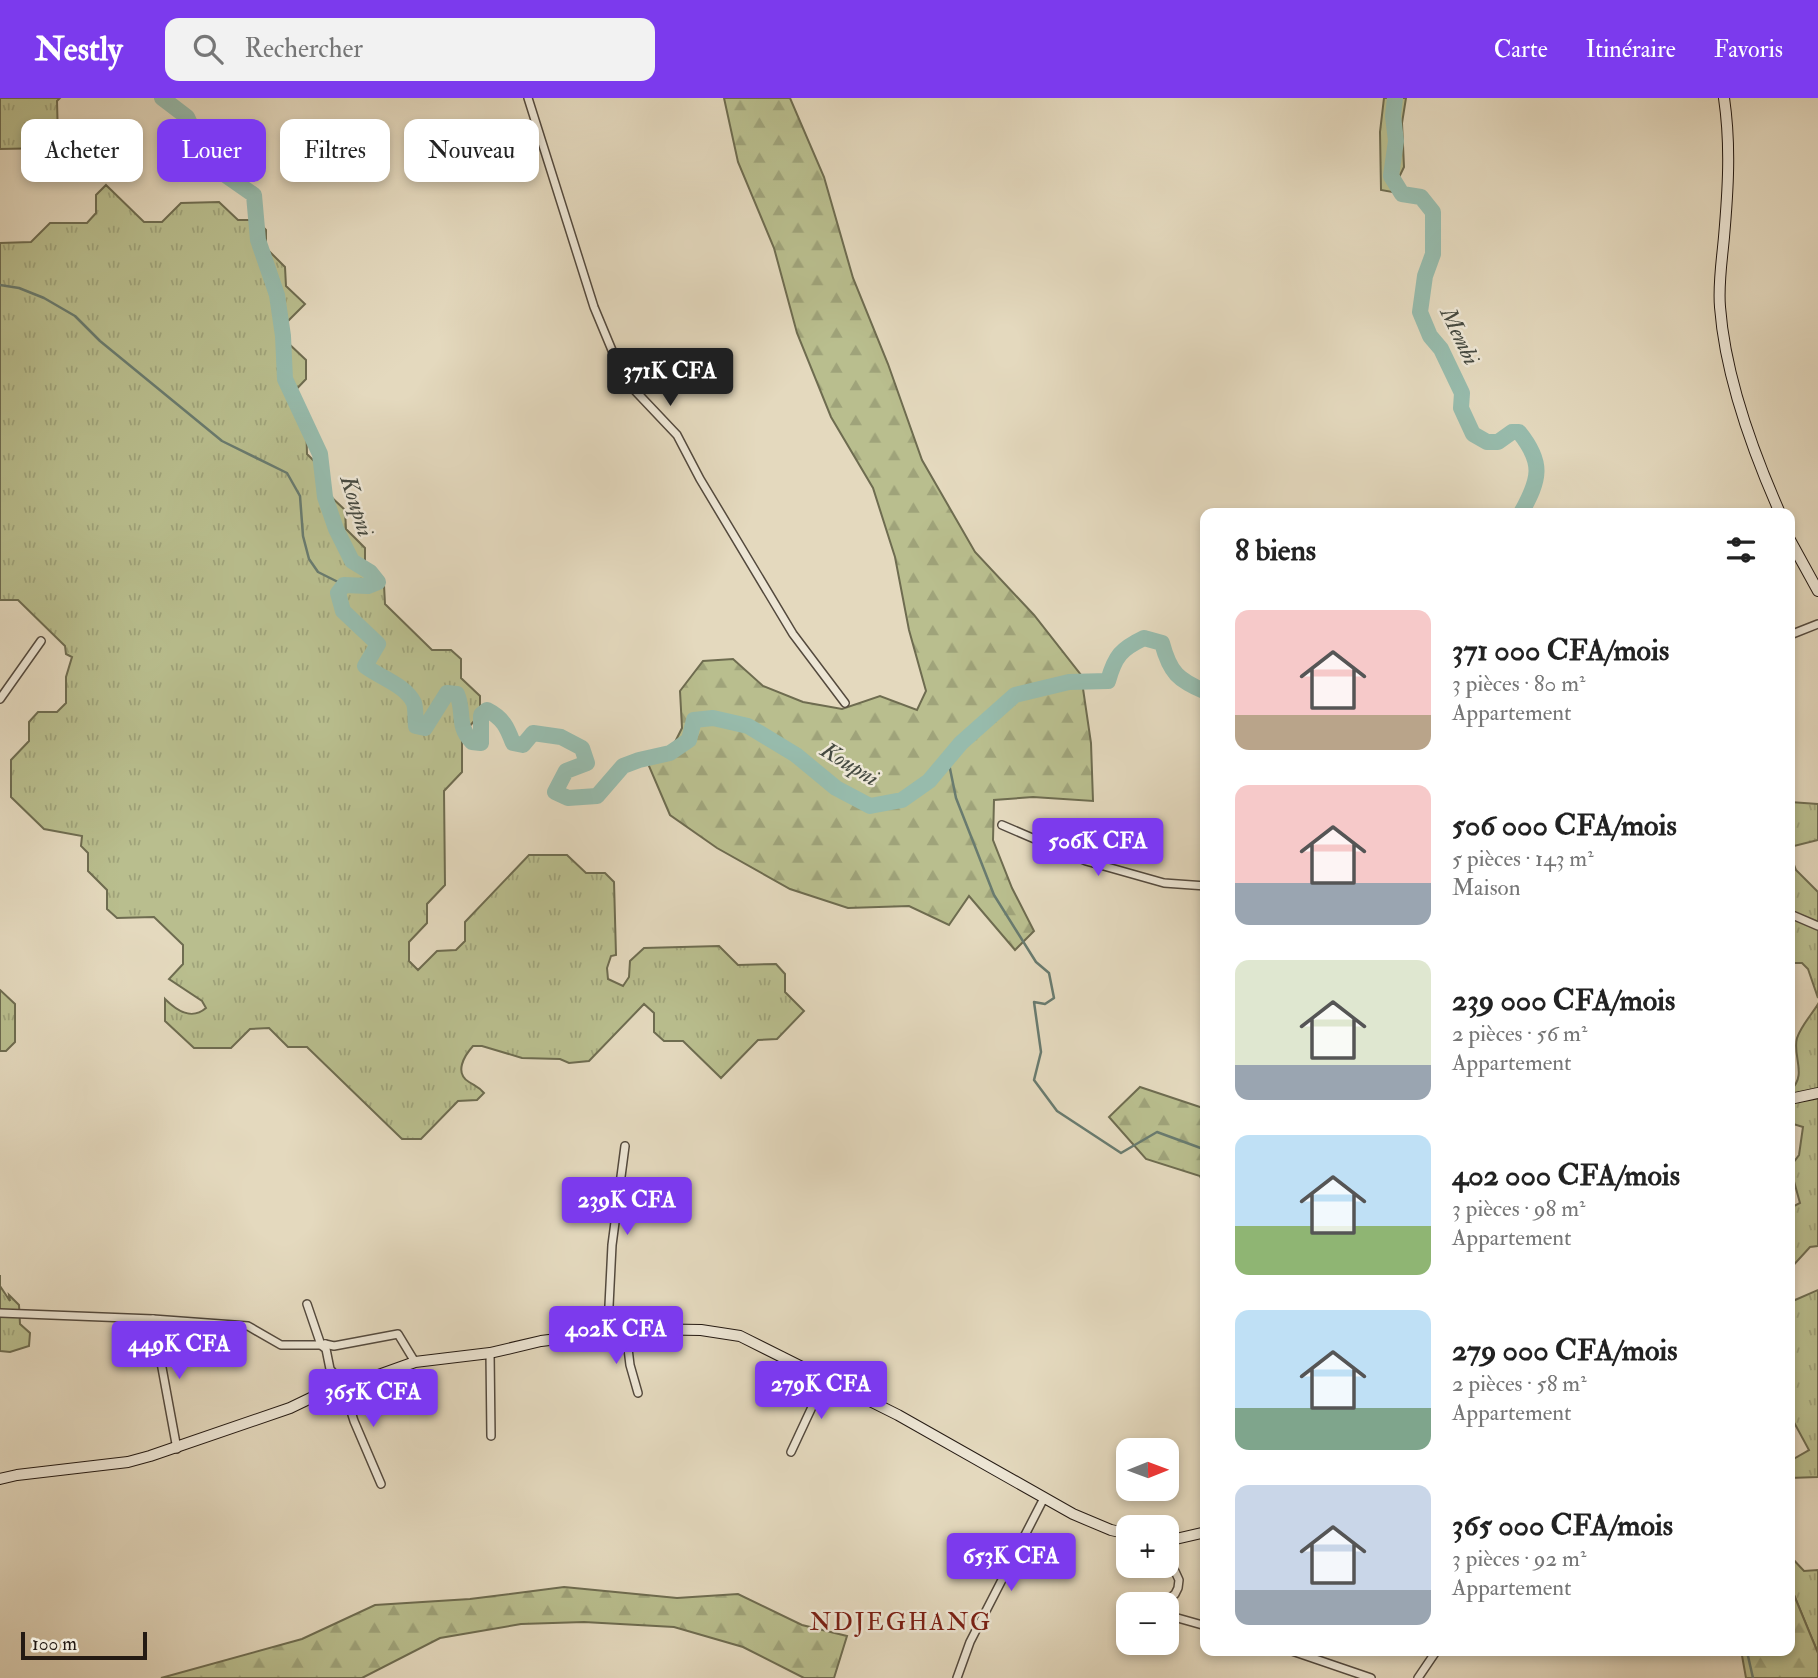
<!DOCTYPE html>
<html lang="fr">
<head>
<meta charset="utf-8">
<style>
	:root { --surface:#fff; --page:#f2f2f2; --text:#222; --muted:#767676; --accent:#7c3aed }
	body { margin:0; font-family:"IM FELL Double Pica",serif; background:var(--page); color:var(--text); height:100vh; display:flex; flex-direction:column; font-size:26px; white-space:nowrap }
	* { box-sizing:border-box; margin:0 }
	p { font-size:23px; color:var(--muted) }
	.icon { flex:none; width:38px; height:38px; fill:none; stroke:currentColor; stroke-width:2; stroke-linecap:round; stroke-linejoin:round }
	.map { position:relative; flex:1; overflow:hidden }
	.sheet { position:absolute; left:1200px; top:410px; width:595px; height:1148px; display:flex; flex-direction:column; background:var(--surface); border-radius:14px; box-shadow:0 4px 10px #0003 }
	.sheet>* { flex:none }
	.hud { position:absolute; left:21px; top:21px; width:665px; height:63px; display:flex; gap:14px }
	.needle { width:46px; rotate:89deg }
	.fabs { position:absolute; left:1116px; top:1340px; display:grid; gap:14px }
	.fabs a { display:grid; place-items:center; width:63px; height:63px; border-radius:14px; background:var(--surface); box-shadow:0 4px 10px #0003; font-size:35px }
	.scale { position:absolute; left:21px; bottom:18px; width:126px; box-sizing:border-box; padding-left:7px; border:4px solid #241a13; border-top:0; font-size:19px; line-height:24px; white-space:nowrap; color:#241a13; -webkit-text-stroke:5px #ede6d5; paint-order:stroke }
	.price { position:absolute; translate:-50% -60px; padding:0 16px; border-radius:7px; background:var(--accent); color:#fff; font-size:23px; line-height:46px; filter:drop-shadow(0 2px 4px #0008) }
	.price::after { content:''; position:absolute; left:50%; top:42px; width:21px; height:16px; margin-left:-10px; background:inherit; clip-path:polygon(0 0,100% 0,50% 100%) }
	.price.current { background:#222; color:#fff }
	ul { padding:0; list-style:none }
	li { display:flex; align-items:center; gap:21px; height:175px; padding:0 35px }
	li span { display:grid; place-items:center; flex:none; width:196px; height:140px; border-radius:14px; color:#555 }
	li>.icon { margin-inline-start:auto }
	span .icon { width:84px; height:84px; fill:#fffc; stroke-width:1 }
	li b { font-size:30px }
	h2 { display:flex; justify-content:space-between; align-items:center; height:84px; padding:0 35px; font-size:30px }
	.chip { padding:0 24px; border-radius:14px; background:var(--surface); box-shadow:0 4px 10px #0003; font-size:24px; line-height:63px }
	.chip.current { background:var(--accent); color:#fff }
	header { display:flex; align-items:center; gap:42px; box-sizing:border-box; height:98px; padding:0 35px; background:var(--accent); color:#fff }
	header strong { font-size:33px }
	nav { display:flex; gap:38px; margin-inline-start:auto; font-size:24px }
	.search { width:490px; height:63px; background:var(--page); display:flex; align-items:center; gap:18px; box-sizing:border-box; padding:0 24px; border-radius:14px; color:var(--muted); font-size:26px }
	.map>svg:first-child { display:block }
	.grass { fill:url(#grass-tufts); stroke:#6e6c50; stroke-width:2 }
	.forest { fill:url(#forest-firs); stroke:#6e6c50; stroke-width:2 }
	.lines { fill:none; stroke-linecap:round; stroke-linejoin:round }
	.stream { stroke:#697b6f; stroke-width:2.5 }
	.river { stroke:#97bbac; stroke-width:16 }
	.street-casing { stroke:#544a3e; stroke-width:10 }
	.secondary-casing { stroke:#241a13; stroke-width:12 }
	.street { stroke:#ede6d5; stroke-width:7 }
	.secondary { stroke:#ede6d5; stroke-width:10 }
	.labels { text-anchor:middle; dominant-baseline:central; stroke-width:5; stroke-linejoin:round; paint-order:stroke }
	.water-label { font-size:23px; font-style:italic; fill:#464a41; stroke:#ede6d5 }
	.quarter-label { font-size:24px; letter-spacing:2px; fill:#7a1f14; stroke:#ede6d5 }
</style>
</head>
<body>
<header>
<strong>Nestly</strong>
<div class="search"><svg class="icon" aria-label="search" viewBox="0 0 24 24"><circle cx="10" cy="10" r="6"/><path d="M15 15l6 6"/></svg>Rechercher</div>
<nav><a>Carte</a><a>Itinéraire</a><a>Favoris</a></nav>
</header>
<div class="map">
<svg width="1818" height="1580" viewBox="0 0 1818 1580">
	<defs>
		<pattern id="grass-tufts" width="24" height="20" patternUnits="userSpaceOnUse" patternTransform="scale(1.75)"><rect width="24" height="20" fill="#b9be8e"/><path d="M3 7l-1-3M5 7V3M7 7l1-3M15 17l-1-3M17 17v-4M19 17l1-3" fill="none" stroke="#9fa37a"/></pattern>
		<pattern id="forest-firs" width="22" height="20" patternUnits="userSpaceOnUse" patternTransform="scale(1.75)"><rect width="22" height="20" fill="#b9be8e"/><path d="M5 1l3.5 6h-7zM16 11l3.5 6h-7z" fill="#9fa37a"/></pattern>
	</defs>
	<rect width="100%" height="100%" fill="#e4d9be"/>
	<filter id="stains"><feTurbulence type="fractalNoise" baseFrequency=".00286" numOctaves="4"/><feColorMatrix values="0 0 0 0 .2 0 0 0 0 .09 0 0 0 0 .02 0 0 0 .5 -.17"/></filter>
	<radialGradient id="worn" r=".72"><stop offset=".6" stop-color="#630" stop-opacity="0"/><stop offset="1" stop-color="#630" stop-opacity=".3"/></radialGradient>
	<g class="grass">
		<path d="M0,0H60L57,3L58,41L49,50L0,51Z"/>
		<path d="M106,87L144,124H162L181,105L219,104L238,122H256L266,132V150L285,169L286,188L305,206L286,225L287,244L306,262V281L288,300L306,319L307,356L326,375V394L345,412L346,431L365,450V468L384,487L385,506L432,552H451L461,561V580L480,598V617L462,636V674L444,693L445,787L427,806V825L409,844V863L418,872L437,853L456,852L465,843V824L529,757H567L586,775H605L614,784L616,857L611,858L607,870L608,881L623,888L629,879L630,863L644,850L719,848L738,867L776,866L785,876V894L804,913L777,941L758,942L721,980L683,943H664L654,934V915L644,906L589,963L569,965L560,961L522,960L482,948H473C464,958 454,975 469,984C475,988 479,989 484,995L477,1002L458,1003L421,1041H402L307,949H288L269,930L250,931L231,950H194L165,923V901C176,912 191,923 206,910L202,903L169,881L183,866V847L154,819L117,820L107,811V792L88,773V755L81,748L82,738L44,731L11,699V662L29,643V624L38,614H57L66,605V579L72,559L66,556L65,548L18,502H0V145L31,144L50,125H87L96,115V97Z"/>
		<path d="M1790,704L1818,706V742L1790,749Z"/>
		<path d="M1790,756L1796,772L1818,794V900L1808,871L1802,865H1790Z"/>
		<path d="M0,892L15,906V944L6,953H0Z"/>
		<path d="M1818,906V1148L1810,1149L1790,1171V1110L1800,1105L1790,1069L1799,1057L1803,1029L1790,1025V993C1808,977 1792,958 1797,940C1801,928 1812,916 1818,906Z"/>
		<path d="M0,1177V1188L10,1203L9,1197L19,1207L20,1226L30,1235L29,1248L10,1254L0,1253Z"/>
		<path d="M1818,1192V1379L1790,1380V1363L1809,1352L1790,1317V1198L1795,1202Z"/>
		<path d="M1790,1458L1804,1473L1818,1472V1555L1794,1497H1790Z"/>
	</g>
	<g class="forest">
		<path d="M724,0H790L824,79L853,180L888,266L922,362L975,454L1034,517L1081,577L1091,645L1093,703L1033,699L994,702L993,742L1012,790L1034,833L1015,852L969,798L949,827L909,808L848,810L790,791L717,750L670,717L646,661L668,658L682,630L680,593L703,563L733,561L763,588L803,604L842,611L880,598L917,612L926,593L909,532L895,459L873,390L831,319L797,235L774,150L738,64Z"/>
		<path d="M1384,0H1406L1402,25L1404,69L1392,94L1381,92L1380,34Z"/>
		<path d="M1140,989L1206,1011V1092L1200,1078L1146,1061L1109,1019Z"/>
		<path d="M564,1489L677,1500L738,1496L802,1527L847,1538L834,1580H804L743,1549L674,1529L584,1524L521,1526L440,1540L362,1580H161L302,1541L375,1507L470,1501Z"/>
		<path d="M1790,1497H1794L1818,1555V1580H1746L1741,1552H1790Z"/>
	</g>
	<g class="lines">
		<g class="stream">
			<path d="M0,187L19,190L44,200L75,218L100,243L222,343L287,375L300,398L303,438L309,461L318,474L344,487"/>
			<path d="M948,661L956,700L994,797L1036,864L1049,875L1054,900L1045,906L1034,904L1041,954L1034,982L1057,1013L1121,1055L1157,1034L1206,1052"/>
			<path d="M1743,1552L1748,1558L1753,1580"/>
		</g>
		<g class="river">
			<path d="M162,0L187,19L203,55L221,74L254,97L258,142L277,197L283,238L285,281L320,356L325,399L336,431L352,463L370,474L378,484L368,488L344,487L338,495L343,513L378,546L365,568C379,579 406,587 414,605C416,611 415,621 416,628L425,630L447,595L457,596C465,615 456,627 472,644L481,645V617L487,612C503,620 507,629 513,645L523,647L533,635L561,639L582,650L587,665L566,673L555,694L568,700L597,698L623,668L639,662L670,655L689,642L694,622L713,620L748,628L796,657L836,690L870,708L902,702L929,683L961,645L1015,597L1069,584L1108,583C1115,558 1121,551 1144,540L1162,545C1170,575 1178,582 1206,594"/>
			<path d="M1395,0L1393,18L1396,43L1391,78L1402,96L1421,99L1433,114V156L1425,178L1420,214L1430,238L1441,251L1462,295L1461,310L1473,336L1487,344H1498L1512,334H1519C1544,365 1540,381 1521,415"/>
		</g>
		<g class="street-casing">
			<g id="street">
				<path d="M528,0L594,209L624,281L677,337L700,381L793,536L845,605"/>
				<path d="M1790,537L1818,526"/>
				<path d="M0,601L41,543"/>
				<path d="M1002,727L1086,763L1164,785L1206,788"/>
				<path d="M1790,816L1818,828"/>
				<path d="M307,1206L321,1247L326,1251L325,1246L330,1271L342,1285L354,1323L381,1386"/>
				<path d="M0,1215L153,1221L248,1228L281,1247H321"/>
				<path d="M153,1221L177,1351"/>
				<path d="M626,1234L630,1267L638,1295"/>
				<path d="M611,1235L608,1228L612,1147L625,1048"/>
				<path d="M325,1246L334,1248L398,1236L415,1264"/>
				<path d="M490,1255L491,1338"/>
				<path d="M791,1354L826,1279"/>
				<path d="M1161,1507L1175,1496L1178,1490L1179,1482L1173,1469L1172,1443"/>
				<path d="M1167,1517L1206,1528"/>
				<path d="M1289,1552L1371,1580"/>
				<path d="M957,1580L970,1544L1044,1400"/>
				<path d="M1418,1580L1437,1552"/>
			</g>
		</g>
		<g class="secondary-casing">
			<g id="secondary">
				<path d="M1724,0C1731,47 1728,93 1724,139C1722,162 1718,186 1720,209C1725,276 1753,354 1780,415"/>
				<path d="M1790,442L1818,493"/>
				<path d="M1790,1001L1818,995"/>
				<path d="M0,1381L17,1377L128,1364L150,1358L290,1310L342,1285L373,1279L415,1264L490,1255L541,1243L639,1231L701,1232L740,1238L898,1317L1073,1416L1111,1432L1129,1436"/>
				<path d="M1167,1443L1206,1434"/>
			</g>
		</g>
		<use href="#street" class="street"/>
		<use href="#secondary" class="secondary"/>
	</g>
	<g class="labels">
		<g class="water-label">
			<text transform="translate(1460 238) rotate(64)">Membi</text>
			<text transform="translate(357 408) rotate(72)">Koupni</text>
			<text transform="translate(850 666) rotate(31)">Koupni</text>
		</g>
		<g class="quarter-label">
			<text x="901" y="1524">NDJEGHANG</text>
		</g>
	</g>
	<rect width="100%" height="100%" filter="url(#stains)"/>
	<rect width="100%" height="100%" fill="url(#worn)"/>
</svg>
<div class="fabs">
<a><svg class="needle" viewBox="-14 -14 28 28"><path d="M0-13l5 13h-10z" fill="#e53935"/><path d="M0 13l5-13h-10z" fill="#767676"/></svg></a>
<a>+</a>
<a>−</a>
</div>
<div class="scale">100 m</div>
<b class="price current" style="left:670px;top:310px">371K CFA</b>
<b class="price" style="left:1098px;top:780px">506K CFA</b>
<b class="price" style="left:627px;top:1139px">239K CFA</b>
<b class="price" style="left:616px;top:1268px">402K CFA</b>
<b class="price" style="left:179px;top:1283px">449K CFA</b>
<b class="price" style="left:821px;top:1323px">279K CFA</b>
<b class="price" style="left:373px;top:1331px">365K CFA</b>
<b class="price" style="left:1011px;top:1495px">653K CFA</b>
<div class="hud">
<a class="chip">Acheter</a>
<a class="chip current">Louer</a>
<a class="chip">Filtres</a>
<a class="chip">Nouveau</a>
</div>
<section class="sheet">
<h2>8 biens<svg class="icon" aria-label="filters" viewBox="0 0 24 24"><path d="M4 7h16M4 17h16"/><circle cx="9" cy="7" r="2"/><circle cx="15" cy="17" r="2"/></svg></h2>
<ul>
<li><span style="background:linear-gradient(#f6c9c9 75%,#b9a48a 0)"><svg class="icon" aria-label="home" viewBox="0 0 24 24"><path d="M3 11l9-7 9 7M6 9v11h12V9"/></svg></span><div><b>371 000 CFA/mois</b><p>3 pièces · 80 m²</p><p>Appartement</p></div></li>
<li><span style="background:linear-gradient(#f6c9c9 70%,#9aa5b1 0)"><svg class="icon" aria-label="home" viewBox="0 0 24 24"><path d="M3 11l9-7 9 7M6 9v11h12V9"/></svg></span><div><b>506 000 CFA/mois</b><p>5 pièces · 143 m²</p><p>Maison</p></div></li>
<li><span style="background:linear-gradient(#dfe7d0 75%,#9aa5b1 0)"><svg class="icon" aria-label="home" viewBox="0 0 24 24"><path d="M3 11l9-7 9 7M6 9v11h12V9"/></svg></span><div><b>239 000 CFA/mois</b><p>2 pièces · 56 m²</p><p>Appartement</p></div></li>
<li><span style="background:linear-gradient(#bfe0f5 65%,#8fb573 0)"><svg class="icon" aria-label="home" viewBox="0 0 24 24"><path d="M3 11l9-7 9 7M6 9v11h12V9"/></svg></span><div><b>402 000 CFA/mois</b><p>3 pièces · 98 m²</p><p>Appartement</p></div></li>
<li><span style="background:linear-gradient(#bfe0f5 70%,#7fa58c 0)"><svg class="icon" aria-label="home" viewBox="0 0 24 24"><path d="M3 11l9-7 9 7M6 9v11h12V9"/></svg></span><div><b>279 000 CFA/mois</b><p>2 pièces · 58 m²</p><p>Appartement</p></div></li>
<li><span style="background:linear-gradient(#c9d6e8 75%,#9aa5b1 0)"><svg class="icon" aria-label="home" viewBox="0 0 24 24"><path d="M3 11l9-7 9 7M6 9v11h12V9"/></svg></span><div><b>365 000 CFA/mois</b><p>3 pièces · 92 m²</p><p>Appartement</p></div></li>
</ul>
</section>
</div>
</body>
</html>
